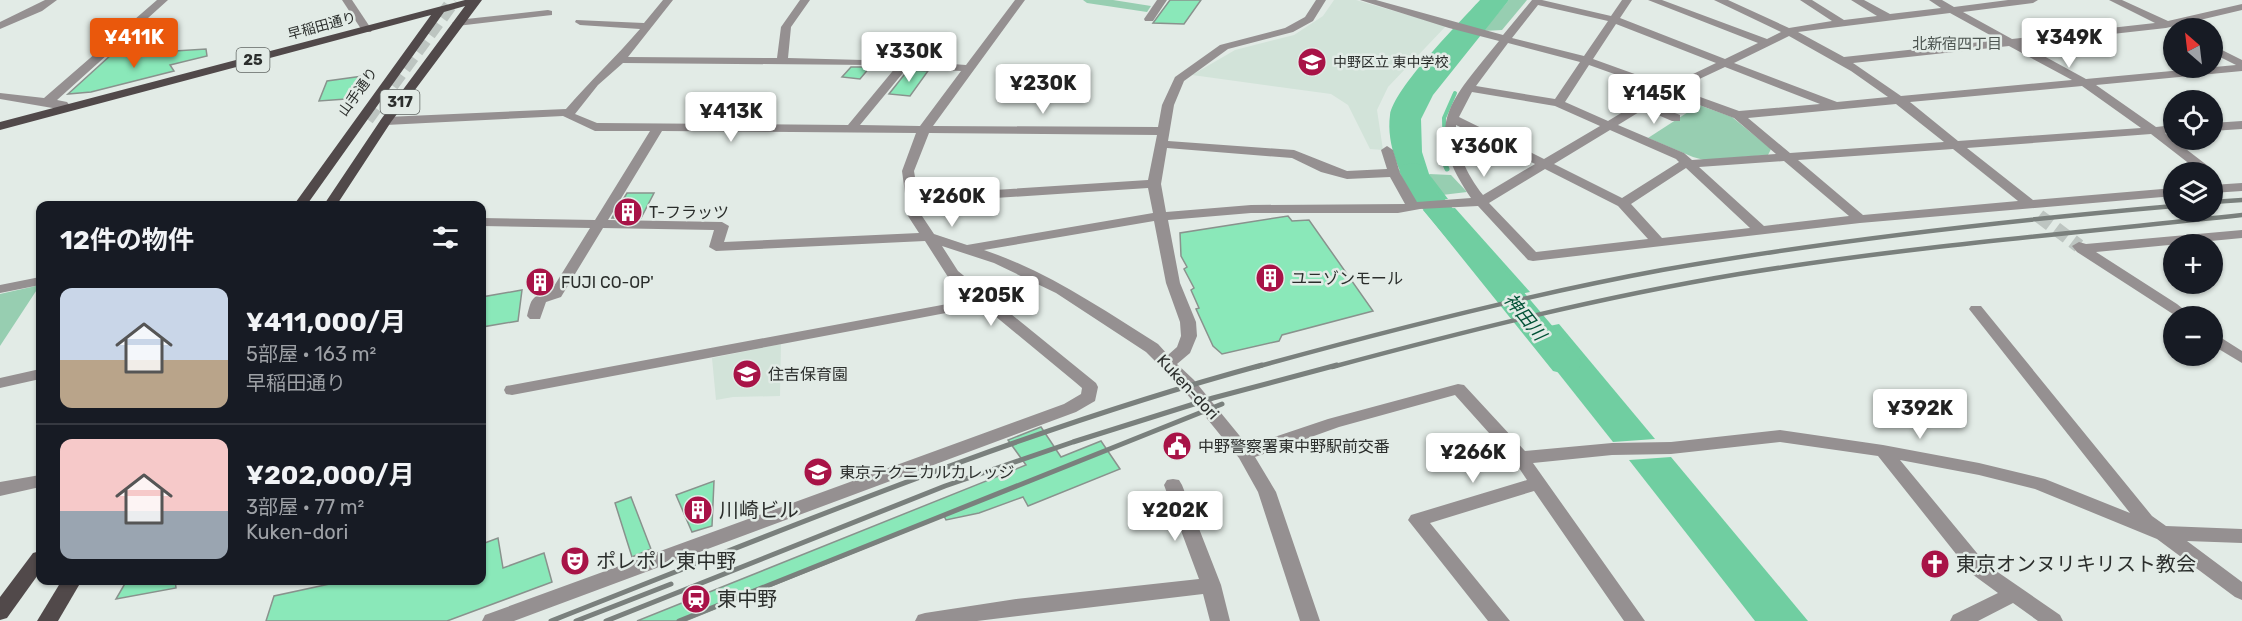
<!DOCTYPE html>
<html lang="ja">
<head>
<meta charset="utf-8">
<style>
	:root { --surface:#171b24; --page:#242831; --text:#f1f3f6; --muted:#9ea1a6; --line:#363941; --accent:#ea580c }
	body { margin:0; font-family:Rubik,"Noto Sans JP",sans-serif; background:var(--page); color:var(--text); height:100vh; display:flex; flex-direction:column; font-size:22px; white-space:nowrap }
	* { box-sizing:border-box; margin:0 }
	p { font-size:20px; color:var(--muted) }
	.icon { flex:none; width:33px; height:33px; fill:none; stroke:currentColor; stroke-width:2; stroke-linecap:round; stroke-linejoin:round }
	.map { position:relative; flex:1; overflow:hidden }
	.side { position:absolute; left:36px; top:201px; width:450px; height:384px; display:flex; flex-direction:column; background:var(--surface); border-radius:12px; box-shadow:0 2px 4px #0004 }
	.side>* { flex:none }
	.needle { width:39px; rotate:332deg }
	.buttons { position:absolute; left:2163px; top:18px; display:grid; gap:12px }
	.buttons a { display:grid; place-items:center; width:60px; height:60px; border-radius:50%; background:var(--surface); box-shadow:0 2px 4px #0004; font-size:30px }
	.price { position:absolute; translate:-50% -51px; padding:0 14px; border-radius:6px; background:#fff; color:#222; font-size:20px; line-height:39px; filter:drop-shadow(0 2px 3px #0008) }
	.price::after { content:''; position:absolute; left:50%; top:36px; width:18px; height:14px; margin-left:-9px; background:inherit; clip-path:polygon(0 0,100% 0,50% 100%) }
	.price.active { background:var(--accent); color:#fff }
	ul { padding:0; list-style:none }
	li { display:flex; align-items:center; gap:18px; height:150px; padding:0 24px }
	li+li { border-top:2px solid var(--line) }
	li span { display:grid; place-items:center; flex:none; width:168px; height:120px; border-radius:12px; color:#555 }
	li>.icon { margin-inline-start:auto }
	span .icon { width:72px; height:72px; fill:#fffc; stroke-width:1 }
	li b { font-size:26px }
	h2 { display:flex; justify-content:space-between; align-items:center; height:72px; padding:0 24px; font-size:26px }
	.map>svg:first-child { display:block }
	.built { fill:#d2e3d9 }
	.green { fill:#97ceb1 }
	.water { fill:#70cea1 }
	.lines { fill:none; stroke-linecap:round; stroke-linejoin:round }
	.stream-far1 { stroke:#70cea1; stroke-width:4 }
	.stream { stroke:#70cea1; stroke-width:5 }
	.river { fill:#70cea1; fill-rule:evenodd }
	.building { fill:#8ae8b9; stroke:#89928d; stroke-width:1.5 }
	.minor-tunnel { stroke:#bdc5c1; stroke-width:14; stroke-dasharray:14 7; stroke-linecap:butt }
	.highway-tunnel { stroke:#bdc5c1; stroke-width:14; stroke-dasharray:14 7; stroke-linecap:butt }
	.minor { fill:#959091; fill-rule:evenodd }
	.major { fill:#51494a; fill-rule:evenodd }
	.rail-far1 { stroke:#7a807d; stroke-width:4.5 }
	.rail { stroke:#7a807d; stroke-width:5 }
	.labels { text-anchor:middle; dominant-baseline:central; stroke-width:5; stroke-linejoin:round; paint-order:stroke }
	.far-street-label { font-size:14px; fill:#2b2e2c; stroke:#e2ebe6 }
	.far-poi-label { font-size:14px; fill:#2b2e2c; stroke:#e2ebe6; text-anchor:start }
	.far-neighbourhood-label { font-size:15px; fill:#4d5551; stroke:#e2ebe6 }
	.shield { fill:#e2ebe6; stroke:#626764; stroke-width:1.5 }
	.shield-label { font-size:15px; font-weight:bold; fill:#2b2e2c }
	.poi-label { font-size:16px; fill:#2b2e2c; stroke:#e2ebe6; text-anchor:start }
	.street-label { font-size:16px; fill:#2b2e2c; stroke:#e2ebe6 }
	.water-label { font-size:18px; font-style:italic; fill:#035337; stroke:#e2ebe6 }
	.near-poi-label { font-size:20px; fill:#2b2e2c; stroke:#e2ebe6; text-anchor:start }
</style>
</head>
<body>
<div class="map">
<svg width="2242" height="621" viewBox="0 0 2242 621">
	<rect width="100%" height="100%" fill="#e2ebe6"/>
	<g class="built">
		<path d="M1334,0H1356L1446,26L1388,87L1377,110L1383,150L1370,149L1348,105L1331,94L1192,75L1235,50L1294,35L1323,16Z"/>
		<path d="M781,344L780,396L733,397L716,400L712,358Z"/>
	</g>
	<g class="green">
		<path d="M1083,0H1113L1151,6L1147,12L1087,3Z"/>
		<path d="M1509,0H1527L1502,30L1483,31Z"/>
		<path d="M1699,105L1732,117L1771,149L1768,155L1704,160L1693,157L1648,138Z"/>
		<path d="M1429,174L1451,175L1467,192L1442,195Z"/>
		<path d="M40,285L0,346V294Z"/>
	</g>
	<g class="water">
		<path d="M1480,0H1509L1433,95L1421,119L1422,152L1429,174L1448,199L1416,202C1401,176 1386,146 1390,115C1394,88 1460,22 1480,0Z"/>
		<path d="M1455,208L1530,292L1498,299L1423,210Z"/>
		<path d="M1559,324L1655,439L1613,442L1525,331Z"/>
		<path d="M1671,457L1808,621H1755L1629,460Z"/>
	</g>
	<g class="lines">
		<path class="stream-far1" d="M1445,163L1444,118L1455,93"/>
		<path class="stream" d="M1444,162L1447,169"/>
		<path class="river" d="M1413,163L1423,165L1432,184L1577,355L1582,363L1577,371L1565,374L1553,371L1409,192L1399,171L1403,165Z"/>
	</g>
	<g class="building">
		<path d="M1170,0H1201L1184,24L1153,23Z"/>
		<path d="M206,49L207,56L170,65L174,71L91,92L68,94L111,55Z"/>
		<path d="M851,67H870L860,79L842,77Z"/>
		<path d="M908,70L928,71L910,96L889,94Z"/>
		<path d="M363,76L346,99L319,101L327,81Z"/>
		<path d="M627,193H654L641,218H612Z"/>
		<path d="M1288,216L1292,221L1309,220L1373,311L1282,335L1279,341L1222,354L1213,346L1196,309L1199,308L1191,290L1194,288L1184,269L1187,267L1181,256L1180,233Z"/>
		<path d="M522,290L518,321L482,327V297Z"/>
		<path d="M1041,427L1061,457L1101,441L1120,469L1028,506L1023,497L979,513L946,520L944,516L685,621H637L1026,465L1008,440Z"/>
		<path d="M714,481L712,526L692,532L676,495Z"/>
		<path d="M631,497L651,549L632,557L615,503Z"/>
		<path d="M498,538L503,568L544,553L552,582L447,621H266L274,596L348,580H482V544Z"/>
		<path d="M127,580H175L176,588L116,599Z"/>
	</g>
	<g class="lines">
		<path class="minor-tunnel" d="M2039,216L2079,246"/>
		<path class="highway-tunnel" d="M367,119L454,0"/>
		<g class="minor">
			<path d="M45,0H57L42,11L0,29V22Z"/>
			<path d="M157,0H168L57,100L67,102L72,108L70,111L0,99V93L44,98Z"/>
			<path d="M342,0H352L372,30L371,32H363Z"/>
			<path d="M663,0H673L628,57L777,58L781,27L800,0H810L791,27L788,58L901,61L906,59L911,61L966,65L1015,0H1025L933,126L1158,127L1162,105L1175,77L1220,45L1285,28L1305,17L1316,0H1326L1313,21L1293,32L1228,49L1184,81L1174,105L1168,141L1294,150L1347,171L1387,169L1381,150L1387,146L1393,150L1400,173L1417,202L1471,198C1421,125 1450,102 1499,41L1449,28L1360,0H1376L1503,35L1532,0H1542L1611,16L1622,0H1632L1620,18L1725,59L1758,43L1648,0H1662L1767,39L1781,32L1714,0H1728L1789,28L1832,21L1800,0H1812L1844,20L1877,16L1851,0H1864L1890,14L1941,8L1929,0H1942L1954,7L2008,0H2038L2033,3L1963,12L2012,39L2155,23L2109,0H2122L2168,21L2242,4V10L2166,28L2022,44L2086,79L2236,65L2212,53V45L2242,60V71L2096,85L2156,127L2174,125V133H2165L2212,169L2213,172L2212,173L2200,172L2151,134L1967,148L2033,200L2174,188V196L1860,223L1533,261L1528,260L1478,206L1420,209L1398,213H1251L1168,220L1180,283L1196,322L1197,336L1190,353L1177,364L1194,380L1248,446L1328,419L1458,384L1464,385L1525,451L1612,443L1671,442L1780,430L1883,445L1979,463L2045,479L2130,513L1969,309L1971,306H1981L2152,516L2166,526L2242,529V543L2187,541L2242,582V600L2235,597L2157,539L2035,489L1979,475L1900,460L1986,564L2060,615L2063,621H2038L2013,603L1978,621H1950L1953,615L1998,593L1972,574L1878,456L1780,442L1671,454L1612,455L1533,463L1645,621H1624L1534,491L1430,523L1510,621H1488L1408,520L1411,515L1527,480L1515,462L1455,395L1339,427L1255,457L1276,492L1320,621H1300L1258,492L1239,458L1182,388L1146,352L1056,293L994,263L942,246L958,271L1096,383L1098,387L1095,401L1076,412L514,621H482L485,615L1064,404L1081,394L1082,388L1075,382L983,306L512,395L506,394L504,390L506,386L512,385L974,299L948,277L925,241L716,251L709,247L714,230L603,228L561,297L546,302L540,319H530L527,316C532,297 531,297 551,291L590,228L482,226V218L595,220L650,131H595L563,116L386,125L380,121L386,117L566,109C590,81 616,57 640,29L580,25L575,22L576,20L644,23ZM1538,5L1608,21L1584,56L1512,38ZM1950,13L1999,40L1844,57L1798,32ZM1616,24L1716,63L1668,86L1593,59ZM1789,36L1851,71L1888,97L1837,102L1734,63ZM1508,43L1580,62L1555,99L1476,86ZM2009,46L2072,80L1901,96L1853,63ZM623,63L871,65L896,67L848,125L597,123L575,114L598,85ZM1589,65L1659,90L1608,121L1565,102ZM1725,67L1820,104L1739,111L1678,89ZM907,68L961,71L920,126L860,125ZM2082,86L2141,128L1958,141L1910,102ZM1472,92L1555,106L1600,126L1544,159L1459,117ZM1670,94L1734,118L1776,154L1692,160L1684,153L1618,125L1644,109L1672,121H1680V115L1652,104ZM1896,104L1944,142L1790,153L1748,118ZM1456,125L1535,164L1483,195C1466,173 1456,152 1456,125ZM1610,130L1676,159L1679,162L1622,198L1554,164ZM662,131L916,133L902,171L908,216L919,233L724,242L729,226L722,222L608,220ZM929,133L1157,135L1148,180L918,195L914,171ZM1167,148L1292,158L1321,172L1347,179L1390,177L1405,204L1251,205L1166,212L1161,184ZM1953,149L2018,201L1863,215L1798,160ZM1784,161L1849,216L1764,226L1699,167ZM1686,168L1750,228L1662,238L1631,204ZM1545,169L1618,206L1648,239L1536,252L1489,203ZM1148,188L1153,213L967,245L934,234L922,216L919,203ZM1154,221L1166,283L1180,322L1181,336L1177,347L1168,355L1158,344C1102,309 1047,271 984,250Z"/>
			<path d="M1157,0H1167L1153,21H1145L1144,19Z"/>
			<path d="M548,10L552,11V15L457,26L452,23L457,20Z"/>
			<path d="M2242,121V129L2212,131V123Z"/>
			<path d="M2242,183V191L2212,193V185Z"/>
			<path d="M2242,230V238L2096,252L2177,304L2192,316H2176L2077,252L2072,246L2079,242L2086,244Z"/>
			<path d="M40,277V285L0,293V285Z"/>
			<path d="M2212,332L2242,351V363L2212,345Z"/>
			<path d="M40,369V379L0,388V378Z"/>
			<path d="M40,475V487L0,496V482Z"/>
			<path d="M1173,479L1179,480L1182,485L1221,585L1230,621H1210L1203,594L977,621H915L918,615L925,613L1016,599L1199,579L1164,485L1167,480Z"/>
		</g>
		<g class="major">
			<path d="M465,0H482L391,122L336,206H323L382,118L465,6L444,12L306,206H293L431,15L0,130V122Z"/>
			<path d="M40,551V572L7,618L0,620V597L33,553Z"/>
			<path d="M62,580H82L58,621H37Z"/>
		</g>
		<g class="rail-far1">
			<path d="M2212,202L2242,200"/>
			<path d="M1256,367C1390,330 1526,295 1662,270C1831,240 2003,221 2174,206"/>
			<path d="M1332,367C1466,331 1601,297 1739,274C1905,247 2075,233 2242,215"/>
		</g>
		<g class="rail">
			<path d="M551,621C786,529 1018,431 1262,365"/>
			<path d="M576,621L671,584"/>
			<path d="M606,621L945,486L1073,442L1213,398L1337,365"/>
			<path d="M679,621L1222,404"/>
		</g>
	</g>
	<defs>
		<g id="school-disc" transform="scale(1.5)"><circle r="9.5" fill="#a81347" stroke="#e2ebe6"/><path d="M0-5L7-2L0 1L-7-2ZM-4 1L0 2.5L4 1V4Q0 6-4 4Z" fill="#fff"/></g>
		<g id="building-disc" transform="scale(1.5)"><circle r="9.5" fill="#a81347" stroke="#e2ebe6"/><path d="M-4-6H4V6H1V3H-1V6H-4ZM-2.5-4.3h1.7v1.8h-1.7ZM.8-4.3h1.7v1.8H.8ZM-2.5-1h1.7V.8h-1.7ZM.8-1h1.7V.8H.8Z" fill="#fff"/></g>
		<g id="civic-disc" transform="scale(1.5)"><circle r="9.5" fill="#a81347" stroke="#e2ebe6"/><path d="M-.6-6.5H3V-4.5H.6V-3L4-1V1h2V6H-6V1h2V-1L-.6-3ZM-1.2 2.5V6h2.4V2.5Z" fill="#fff"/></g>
		<g id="theatre-disc" transform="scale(1.5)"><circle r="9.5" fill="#a81347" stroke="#e2ebe6"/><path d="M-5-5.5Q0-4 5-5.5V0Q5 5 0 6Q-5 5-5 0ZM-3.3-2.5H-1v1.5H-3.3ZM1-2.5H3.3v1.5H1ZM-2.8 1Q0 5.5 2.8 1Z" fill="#fff"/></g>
		<g id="church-disc" transform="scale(1.5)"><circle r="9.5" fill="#a81347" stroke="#e2ebe6"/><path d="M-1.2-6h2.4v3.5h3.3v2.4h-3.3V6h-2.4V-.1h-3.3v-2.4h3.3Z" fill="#fff"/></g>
		<g id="station-disc" transform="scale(1.5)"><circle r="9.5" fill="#a81347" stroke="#e2ebe6"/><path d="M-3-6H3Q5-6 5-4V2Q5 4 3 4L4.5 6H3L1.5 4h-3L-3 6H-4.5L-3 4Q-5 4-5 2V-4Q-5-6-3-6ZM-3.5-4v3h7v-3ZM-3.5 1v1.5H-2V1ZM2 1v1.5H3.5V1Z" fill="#fff"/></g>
	</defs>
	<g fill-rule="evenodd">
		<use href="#school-disc" x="1312" y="62"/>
		<use href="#building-disc" x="628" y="212"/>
		<use href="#building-disc" x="1270" y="278"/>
		<use href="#building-disc" x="540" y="282"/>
		<use href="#school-disc" x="747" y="374"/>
		<use href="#civic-disc" x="1177" y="446"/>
		<use href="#school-disc" x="818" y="472"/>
		<use href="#building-disc" x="698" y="510"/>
		<use href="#theatre-disc" x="575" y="561"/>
		<use href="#church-disc" x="1935" y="564"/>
		<use href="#station-disc" x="696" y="599"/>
	</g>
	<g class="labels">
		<g class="far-street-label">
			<text transform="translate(322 26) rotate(-15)">早稲田通り</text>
			<text transform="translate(358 92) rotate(-54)">山手通り</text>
		</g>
		<g class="far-poi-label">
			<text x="1333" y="62">中野区立 東中学校</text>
		</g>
		<g class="far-neighbourhood-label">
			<text x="1957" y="44">北新宿四丁目</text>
		</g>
		<g class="shield">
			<rect x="236.5" y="48" width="33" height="24" rx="4.5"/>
			<rect x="380.5" y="90" width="39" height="24" rx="4.5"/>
		</g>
		<g class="shield-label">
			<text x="253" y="60">25</text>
			<text x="400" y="102">317</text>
		</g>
		<g class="poi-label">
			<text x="649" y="212">T-フラッツ</text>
			<text x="1291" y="278">ユニゾンモール</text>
			<text x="561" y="282">FUJI CO-OP'</text>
			<text x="768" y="374">住吉保育園</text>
			<text x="1198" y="446">中野警察署東中野駅前交番</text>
			<text x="839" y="472">東京テクニカルカレッジ</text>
		</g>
		<g class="street-label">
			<text transform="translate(1188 387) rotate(47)">Kuken-dori</text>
		</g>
		<g class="water-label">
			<text transform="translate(1525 317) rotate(51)">神田川</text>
		</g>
		<g class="near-poi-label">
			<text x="719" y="510">川崎ビル</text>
			<text x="596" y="561">ポレポレ東中野</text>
			<text x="1956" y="564">東京オンヌリキリスト教会</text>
			<text x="717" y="599">東中野</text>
		</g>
	</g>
</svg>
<div class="buttons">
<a><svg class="needle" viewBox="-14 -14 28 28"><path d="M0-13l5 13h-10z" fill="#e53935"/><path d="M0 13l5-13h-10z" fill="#9ea1a6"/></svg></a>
<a><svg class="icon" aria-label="locate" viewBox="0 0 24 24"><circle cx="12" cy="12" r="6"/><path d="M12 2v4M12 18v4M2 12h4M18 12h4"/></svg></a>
<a><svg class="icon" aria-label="layers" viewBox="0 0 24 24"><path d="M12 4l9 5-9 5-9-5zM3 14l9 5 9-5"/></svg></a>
<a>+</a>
<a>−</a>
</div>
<b class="price active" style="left:134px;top:69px">¥411K</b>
<b class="price" style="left:2069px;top:69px">¥349K</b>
<b class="price" style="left:909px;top:83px">¥330K</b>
<b class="price" style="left:1043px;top:115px">¥230K</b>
<b class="price" style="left:1654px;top:125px">¥145K</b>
<b class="price" style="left:731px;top:143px">¥413K</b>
<b class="price" style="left:1484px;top:178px">¥360K</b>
<b class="price" style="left:952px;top:228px">¥260K</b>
<b class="price" style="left:991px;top:327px">¥205K</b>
<b class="price" style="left:1920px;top:440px">¥392K</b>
<b class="price" style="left:1473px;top:484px">¥266K</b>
<b class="price" style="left:1175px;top:542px">¥202K</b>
<section class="side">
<h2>12件の物件<svg class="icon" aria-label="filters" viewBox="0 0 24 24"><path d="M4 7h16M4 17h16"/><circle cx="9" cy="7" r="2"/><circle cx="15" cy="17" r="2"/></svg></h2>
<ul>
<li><span style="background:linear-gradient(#c9d6e8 60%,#b9a48a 0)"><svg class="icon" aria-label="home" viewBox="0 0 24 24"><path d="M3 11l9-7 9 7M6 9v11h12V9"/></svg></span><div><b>¥411,000/月</b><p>5部屋 · 163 m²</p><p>早稲田通り</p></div></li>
<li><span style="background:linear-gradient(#f6c9c9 60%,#9aa5b1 0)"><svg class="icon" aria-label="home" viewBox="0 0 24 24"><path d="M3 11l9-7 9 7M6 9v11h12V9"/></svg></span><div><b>¥202,000/月</b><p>3部屋 · 77 m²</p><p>Kuken-dori</p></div></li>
</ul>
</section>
</div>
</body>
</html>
